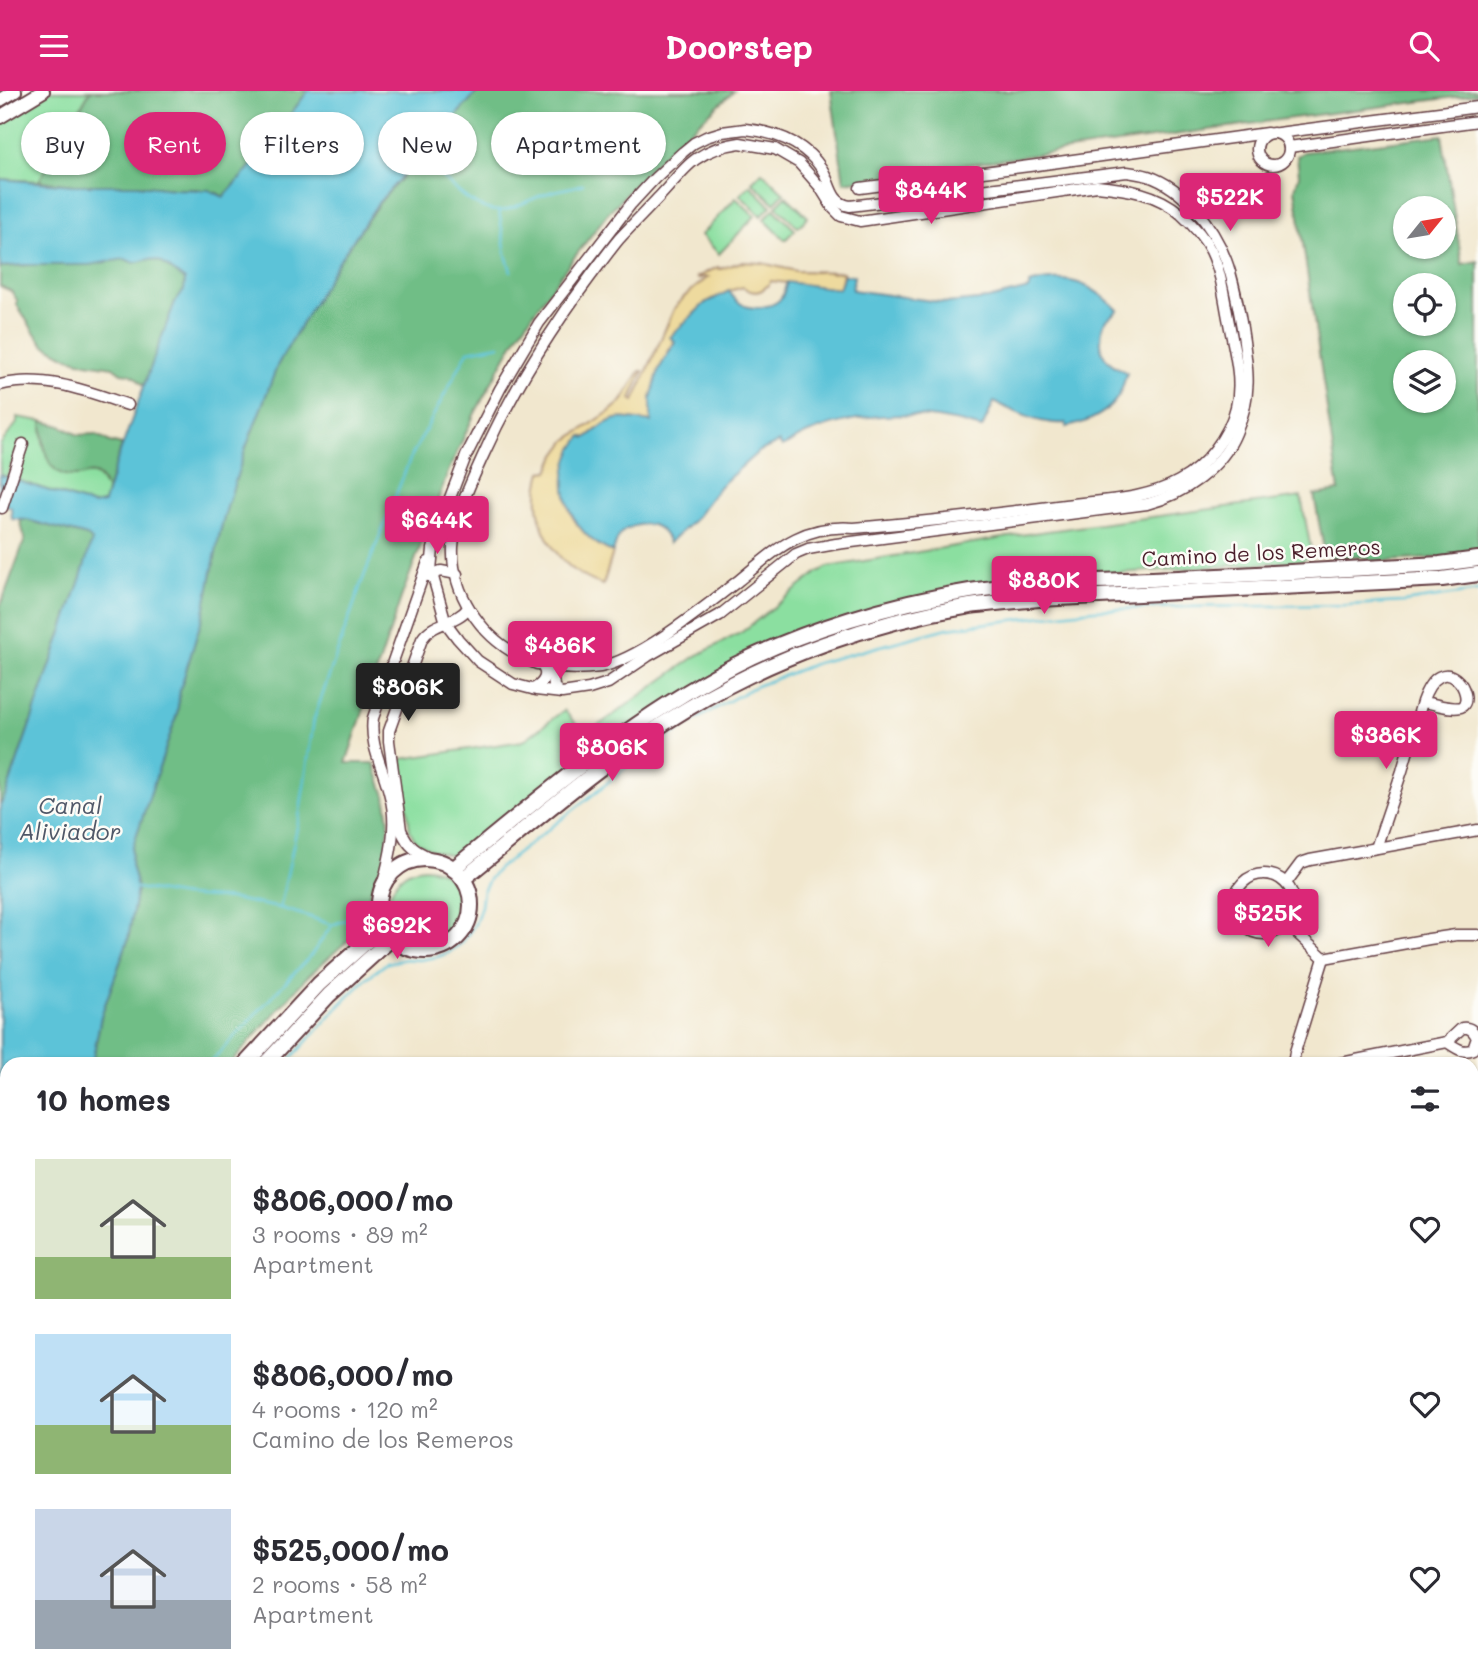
<!DOCTYPE html>
<html lang="en">
<head>
<meta charset="utf-8">
<style>
	:root { --surface:#fff; --page:#f7f7f7; --text:#2b2b33; --muted:#7c7c81; --accent:#db2777 }
	body { margin:0; font-family:Mali,sans-serif; background:var(--page); color:var(--text); height:100vh; display:flex; flex-direction:column; font-size:26px; white-space:nowrap }
	* { box-sizing:border-box; margin:0 }
	p { font-size:23px; color:var(--muted) }
	.icon { flex:none; width:38px; height:38px; fill:none; stroke:currentColor; stroke-width:2; stroke-linecap:round; stroke-linejoin:round }
	.map { position:relative; flex:1; overflow:hidden }
	.panel { position:absolute; left:0px; top:966px; width:1479px; height:623px; display:flex; flex-direction:column; background:var(--surface); border-radius:21px 21px 0 0; box-shadow:0 2px 5px #0004 }
	.panel>* { flex:none }
	.banner { position:absolute; left:21px; top:21px; width:700px; height:63px; display:flex; gap:14px }
	.needle { width:46px; rotate:60deg }
	.tools { position:absolute; left:1393px; top:105px; display:grid; gap:14px }
	.tools a { display:grid; place-items:center; width:63px; height:63px; border-radius:50%; background:var(--surface); box-shadow:0 2px 5px #0004; font-size:35px }
	.price { position:absolute; translate:-50% -60px; padding:0 16px; border-radius:7px; background:var(--accent); color:#fff; font-size:23px; line-height:46px; filter:drop-shadow(0 2px 4px #0008) }
	.price::after { content:''; position:absolute; left:50%; top:42px; width:21px; height:16px; margin-left:-10px; background:inherit; clip-path:polygon(0 0,100% 0,50% 100%) }
	.price.selected { background:#222; color:#fff }
	ul { padding:0; list-style:none }
	li { display:flex; align-items:center; gap:21px; height:175px; padding:0 35px }
	li span { display:grid; place-items:center; flex:none; width:196px; height:140px; border-radius:0px; color:#555 }
	li>.icon { margin-inline-start:auto }
	span .icon { width:84px; height:84px; fill:#fffc; stroke-width:1 }
	li b { font-size:30px }
	h2 { display:flex; justify-content:space-between; align-items:center; height:84px; padding:0 35px; font-size:30px }
	.pill { padding:0 24px; border-radius:32px; background:var(--surface); box-shadow:0 2px 5px #0004; font-size:24px; line-height:63px }
	.pill.selected { background:var(--accent); color:#fff }
	header { display:flex; justify-content:space-between; align-items:center; height:91px; padding:0 35px; background:var(--accent); color:#fff; font-size:32px; font-weight:700 }
	.map>svg:first-child { display:block }
	.green { fill:#8bdfa0; stroke:#6a7f66; stroke-width:2 }
	.forest { fill:#70be86; stroke:#5d6e58; stroke-width:2; fill-rule:evenodd }
	.sand { fill:#eeda9e; stroke:#9c7c64; stroke-width:2 }
	.water { fill:#5bc3d8; stroke:#527182; stroke-width:2 }
	.lines { fill:none; stroke-linecap:round; stroke-linejoin:round }
	.stream { stroke:#5bc3d8; stroke-width:2.5 }
	.minor-casing { stroke:#633d43; stroke-width:13 }
	.tertiary-casing { stroke:#633d43; stroke-width:16 }
	.secondary-casing { stroke:#633d43; stroke-width:18 }
	.minor { stroke:#fff; stroke-width:10 }
	.tertiary { stroke:#fff; stroke-width:12 }
	.secondary { stroke:#fff; stroke-width:14 }
	.labels { text-anchor:middle; dominant-baseline:central; stroke-width:5; stroke-linejoin:round; paint-order:stroke }
	.street-label { font-size:21px; fill:#4a1f2b; stroke:#fdfcf7 }
	.water-label { font-size:23px; font-style:italic; fill:#505868; stroke:#fdfcf7 }
</style>
</head>
<body>
<header><svg class="icon" aria-label="menu" viewBox="0 0 24 24"><path d="M4 6h16M4 12h16M4 18h16"/></svg>Doorstep<svg class="icon" aria-label="search" viewBox="0 0 24 24"><circle cx="10" cy="10" r="6"/><path d="M15 15l6 6"/></svg></header>
<div class="map">
<svg width="1478" height="1589" viewBox="0 0 1478 1589">
	<rect width="100%" height="100%" fill="#fdfcf7"/>
	<filter id="ink" filterUnits="userSpaceOnUse"><feTurbulence type="fractalNoise" baseFrequency=".0143" numOctaves="2"/><feDisplacementMap in="SourceGraphic" scale="14" xChannelSelector="R" yChannelSelector="G"/><feConvolveMatrix kernelMatrix="1 2 1 2 8 2 1 2 1" color-interpolation-filters="sRGB"/></filter>
	<filter id="wash" filterUnits="userSpaceOnUse"><feTurbulence type="fractalNoise" baseFrequency=".00686" numOctaves="4" result="noise"/><feDisplacementMap in="SourceGraphic" scale="28" xChannelSelector="R" yChannelSelector="G"/><feGaussianBlur stdDeviation="1.57" result="paint"/><feColorMatrix in="noise" values="0 0 0 0 0 0 0 0 0 0 0 0 0 0 0 0 0 1.4 0 .05"/><feComposite in="paint" operator="in"/></filter>
	<g filter="url(#wash)">
		<rect width="100%" height="100%" fill="#f1e7ce"/>
		<g class="green">
			<path d="M50,0H90L39,90L0,88V31Z"/>
			<path d="M762,81L784,102L774,112L752,91Z"/>
			<path d="M750,94L771,115L761,125L740,104Z"/>
			<path d="M786,105L808,126L798,136L776,115Z"/>
			<path d="M736,107L755,125L719,163L701,144Z"/>
			<path d="M774,118L795,139L785,149L764,128Z"/>
			<path d="M17,326L42,330L43,354L76,385C95,380 99,382 107,400L104,412L93,414L17,389L29,353L20,350L7,386L0,384V354L17,332Z"/>
			<path d="M1301,406L1311,459L1308,466L1302,470L1041,487L975,493L763,555L460,762L452,765L431,759L416,751L410,740L401,668L523,650L564,619L585,644L696,565L742,541L818,481L828,476L1033,442Z"/>
			<circle cx="425" cy="813" r="36"/>
			<path d="M1472,1381H1478V1589H1426L1422,1582H1472Z"/>
			<path d="M439,1582H1028L1027,1589H421Z"/>
			<path d="M1071,1582H1290L1289,1589H1069Z"/>
		</g>
		<g class="forest">
			<path d="M90,0H308L252,74L224,106L217,102L197,98H174L137,94H74L39,90Z"/>
			<path d="M478,0H734L665,62L609,121L560,185L518,244L500,276L474,324L449,379L401,507L346,672H374L386,708L389,731L386,767L372,796L367,813L368,825L363,836L306,887L230,973H92L101,925L128,849L137,797L131,773L132,758L177,623L180,599L204,521L220,441L227,416L245,359L278,273L335,176L379,112Z"/>
			<path d="M831,0H1478V3L1285,28L844,91Z"/>
			<path d="M1442,44L1462,173L1478,170V461L1450,466L1374,471L1362,466L1333,467L1327,464L1324,459L1314,404L1339,400L1295,98L1299,84L1297,65L1304,61ZM1405,117H1444V156H1405ZM1405,194H1444V233H1405ZM1405,271H1444V310H1405Z"/>
			<path d="M125,168C137,173 137,169 148,168C162,167 174,181 185,188L184,199L175,211L144,295L136,287L130,283L121,282L113,276L86,272L69,267L44,254L34,241L17,214V209L11,200L0,195V176Z"/>
			<path d="M42,330L61,335L78,344L95,343L110,351L122,354L107,400C104,393 102,385 94,383C88,381 83,385 77,385C44,387 43,354 42,330Z"/>
			<path d="M20,429H27L87,445L93,449L81,486L6,703L0,715V516L25,448Z"/>
		</g>
		<path class="sand" d="M741,171L762,172L796,180L843,181L840,198L771,190C763,202 754,204 743,196L729,200L705,212L671,245L675,250L668,261L651,306V331C616,325 614,325 586,347L582,345C571,360 572,363 570,381C569,390 565,401 567,409C570,432 593,454 613,461L603,494C555,478 527,430 542,381L549,380L556,364L567,349L609,321L622,310L640,280H643L631,308L634,310L674,218L684,206L708,186H703L698,188L697,186L718,176L720,178Z"/>
		<g class="water">
			<path d="M308,0H478L378,112L335,176L278,273L245,359L227,416L220,441L204,521L180,599L177,623L132,758L131,773L137,797L128,849L101,925L92,973H7V1239L0,1260V715L6,703L81,486L92,449L87,445L27,429L12,428L11,416L0,412V384L93,414L104,412L114,378L158,256L175,211L184,199L185,189L161,171L150,168L134,172L125,168L89,174H24L0,176V88L74,94H137L174,98L209,99L224,106L252,74Z"/>
			<path d="M844,184L854,185L852,199L947,212L988,208L1029,198V193C1067,182 1091,192 1118,219C1114,223 1108,227 1105,231C1102,236 1101,242 1101,248C1099,267 1112,274 1127,282C1124,289 1123,297 1119,304C1108,323 1086,332 1066,336V332C1039,334 1018,322 994,311L982,337C926,320 866,319 811,341C801,344 792,351 782,356L779,351L758,361L720,395L693,430L669,452C667,447 663,441 660,438C649,429 626,434 619,445C616,450 615,456 613,461C573,446 552,398 573,358C575,354 579,349 582,345L586,347C616,323 614,326 651,331V307L659,278L675,251L670,246L705,212L729,200C738,215 750,220 767,215C772,214 778,211 781,207C784,203 785,196 787,191L839,198Z"/>
			<path d="M1472,1575L1478,1577V1589H1432L1433,1582H1472Z"/>
		</g>
		<g class="lines">
			<g class="stream">
				<path d="M418,66L434,79"/>
				<path d="M443,87C457,100 477,120 499,120C513,119 532,107 545,103C556,99 571,97 583,93"/>
				<path d="M499,120L506,164L511,180"/>
				<path d="M137,797L185,805L233,808L280,817L307,825L332,834"/>
				<path d="M280,817L299,727L314,628L361,493L410,368L468,260L500,254"/>
				<path d="M209,973L312,863L332,834L354,826"/>
				<path d="M286,973L338,916L368,886L387,872L406,868L419,869L437,866L448,862L462,852L475,833L481,815L483,800L490,787L499,777L595,702L641,664L697,628L754,596L817,572L948,537L1093,519L1182,516L1348,514L1404,511L1478,500"/>
			</g>
		</g>
	</g>
	<g filter="url(#ink)">
		<g class="lines">
			<g class="minor-casing">
				<g id="minor">
					<path d="M745,38C776,41 804,51 822,78C831,92 830,112 850,115L1127,81C1134,82 1141,83 1148,85C1184,97 1213,135 1226,169C1234,190 1238,214 1242,237C1248,277 1253,303 1236,342C1221,378 1184,403 1147,413L836,453L808,458L796,463L720,524L648,565L608,592L589,598L562,602L536,599L513,593L478,570L458,548L446,532L431,479L433,458L443,425L466,365L500,298L539,232L631,113L655,87L683,61L694,52L706,46L722,41Z"/>
					<circle cx="1273" cy="58" r="16"/>
					<path d="M1278,42L1478,16"/>
					<path d="M740,52L775,58L799,72L820,96L833,117L841,125L860,130L1097,95C1127,98 1157,102 1181,123C1193,134 1204,146 1211,160C1222,183 1224,208 1229,232C1234,259 1243,289 1236,316C1229,346 1205,376 1179,390C1145,409 1103,409 1065,414C995,423 925,431 854,437C801,433 776,459 738,490C704,516 641,568 600,576C579,579 557,578 537,573C531,571 524,567 518,564C480,544 451,501 453,456C455,424 469,396 482,367C511,302 548,242 590,186C600,173 609,160 619,148C632,134 646,120 659,106C670,95 684,76 696,68C709,59 725,54 740,52Z"/>
					<path d="M1289,56L1478,30"/>
					<path d="M860,97L1037,74L1267,42"/>
					<path d="M0,294C44,283 87,300 128,314"/>
					<path d="M2,417L23,353"/>
					<path d="M428,485L441,480L457,483"/>
					<path d="M533,598C543,593 551,583 540,573"/>
					<path d="M559,601L554,596L553,585L560,577"/>
					<path d="M1376,757L1402,680L1422,611C1443,552 1478,606 1461,616C1449,619 1434,612 1422,611"/>
					<path d="M433,768C416,760 409,757 401,739L389,650V640L422,548C432,531 456,533 468,517"/>
					<circle cx="1264" cy="813" r="30"/>
					<path d="M1286,792L1301,772L1310,769L1478,739"/>
					<path d="M382,796C390,767 398,735 390,705C384,678 369,655 373,627L428,471"/>
					<path d="M1287,833L1324,867L1295,961L1293,973"/>
					<path d="M1324,867L1429,848L1456,844H1478"/>
					<path d="M1336,973L1447,951L1462,937C1470,936 1474,940 1477,947L1473,958C1463,963 1456,957 1447,951"/>
					<path d="M1472,1020L1478,1019"/>
					<path d="M1472,1279H1478"/>
					<path d="M1472,1296H1478"/>
					<path d="M1472,1306L1478,1307"/>
					<path d="M0,1409L7,1387"/>
					<path d="M251,1589L257,1582"/>
					<path d="M1043,1589L1044,1582"/>
				</g>
			</g>
			<g class="tertiary-casing">
				<g id="tertiary">
					<path d="M0,9L15,0"/>
					<path d="M0,26L43,0"/>
				</g>
			</g>
			<g class="secondary-casing">
				<g id="secondary">
					<circle cx="425" cy="814" r="46"/>
					<path d="M453,778C543,704 631,628 735,574C804,539 893,512 970,500C1046,489 1123,490 1199,486C1280,482 1360,478 1440,473L1478,468"/>
					<path d="M463,788C536,729 607,666 687,618C773,566 871,531 970,515C993,512 1016,510 1039,508L1442,488L1478,483"/>
					<path d="M245,973L319,893L384,835"/>
					<path d="M265,973L329,904L393,846"/>
					<path d="M77,1589L78,1582"/>
					<path d="M90,1589L91,1582"/>
				</g>
			</g>
			<use href="#minor" class="minor"/>
			<use href="#tertiary" class="tertiary"/>
			<use href="#secondary" class="secondary"/>
		</g>
	</g>
	<g class="labels">
		<g class="street-label">
			<text transform="translate(1261 461) rotate(-3)">Camino de los Remeros</text>
		</g>
		<g class="water-label">
			<text x="70" y="714">Canal<tspan x="70" dy="26">Aliviador</tspan></text>
		</g>
	</g>
</svg>
<div class="tools">
<a><svg class="needle" viewBox="-14 -14 28 28"><path d="M0-13l5 13h-10z" fill="#e53935"/><path d="M0 13l5-13h-10z" fill="#7c7c81"/></svg></a>
<a><svg class="icon" aria-label="locate" viewBox="0 0 24 24"><circle cx="12" cy="12" r="6"/><path d="M12 2v4M12 18v4M2 12h4M18 12h4"/></svg></a>
<a><svg class="icon" aria-label="layers" viewBox="0 0 24 24"><path d="M12 4l9 5-9 5-9-5zM3 14l9 5 9-5"/></svg></a>
</div>
<b class="price" style="left:931px;top:135px">$844K</b>
<b class="price" style="left:1230px;top:142px">$522K</b>
<b class="price" style="left:437px;top:465px">$644K</b>
<b class="price" style="left:1044px;top:525px">$880K</b>
<b class="price" style="left:560px;top:590px">$486K</b>
<b class="price selected" style="left:408px;top:632px">$806K</b>
<b class="price" style="left:1386px;top:680px">$386K</b>
<b class="price" style="left:612px;top:692px">$806K</b>
<b class="price" style="left:1268px;top:858px">$525K</b>
<b class="price" style="left:397px;top:870px">$692K</b>
<div class="banner">
<a class="pill">Buy</a>
<a class="pill selected">Rent</a>
<a class="pill">Filters</a>
<a class="pill">New</a>
<a class="pill">Apartment</a>
</div>
<section class="panel">
<h2>10 homes<svg class="icon" aria-label="filters" viewBox="0 0 24 24"><path d="M4 7h16M4 17h16"/><circle cx="9" cy="7" r="2"/><circle cx="15" cy="17" r="2"/></svg></h2>
<ul>
<li><span style="background:linear-gradient(#dfe7d0 70%,#8fb573 0)"><svg class="icon" aria-label="home" viewBox="0 0 24 24"><path d="M3 11l9-7 9 7M6 9v11h12V9"/></svg></span><div><b>$806,000/mo</b><p>3 rooms · 89 m²</p><p>Apartment</p></div><svg class="icon" aria-label="heart" viewBox="0 0 24 24"><path d="M12 20l-8-8c-3-5 5-10 8-4 3-6 11-1 8 4z"/></svg></li>
<li><span style="background:linear-gradient(#bfe0f5 65%,#8fb573 0)"><svg class="icon" aria-label="home" viewBox="0 0 24 24"><path d="M3 11l9-7 9 7M6 9v11h12V9"/></svg></span><div><b>$806,000/mo</b><p>4 rooms · 120 m²</p><p>Camino de los Remeros</p></div><svg class="icon" aria-label="heart" viewBox="0 0 24 24"><path d="M12 20l-8-8c-3-5 5-10 8-4 3-6 11-1 8 4z"/></svg></li>
<li><span style="background:linear-gradient(#c9d6e8 65%,#9aa5b1 0)"><svg class="icon" aria-label="home" viewBox="0 0 24 24"><path d="M3 11l9-7 9 7M6 9v11h12V9"/></svg></span><div><b>$525,000/mo</b><p>2 rooms · 58 m²</p><p>Apartment</p></div><svg class="icon" aria-label="heart" viewBox="0 0 24 24"><path d="M12 20l-8-8c-3-5 5-10 8-4 3-6 11-1 8 4z"/></svg></li>
</ul>
</section>
</div>
</body>
</html>
